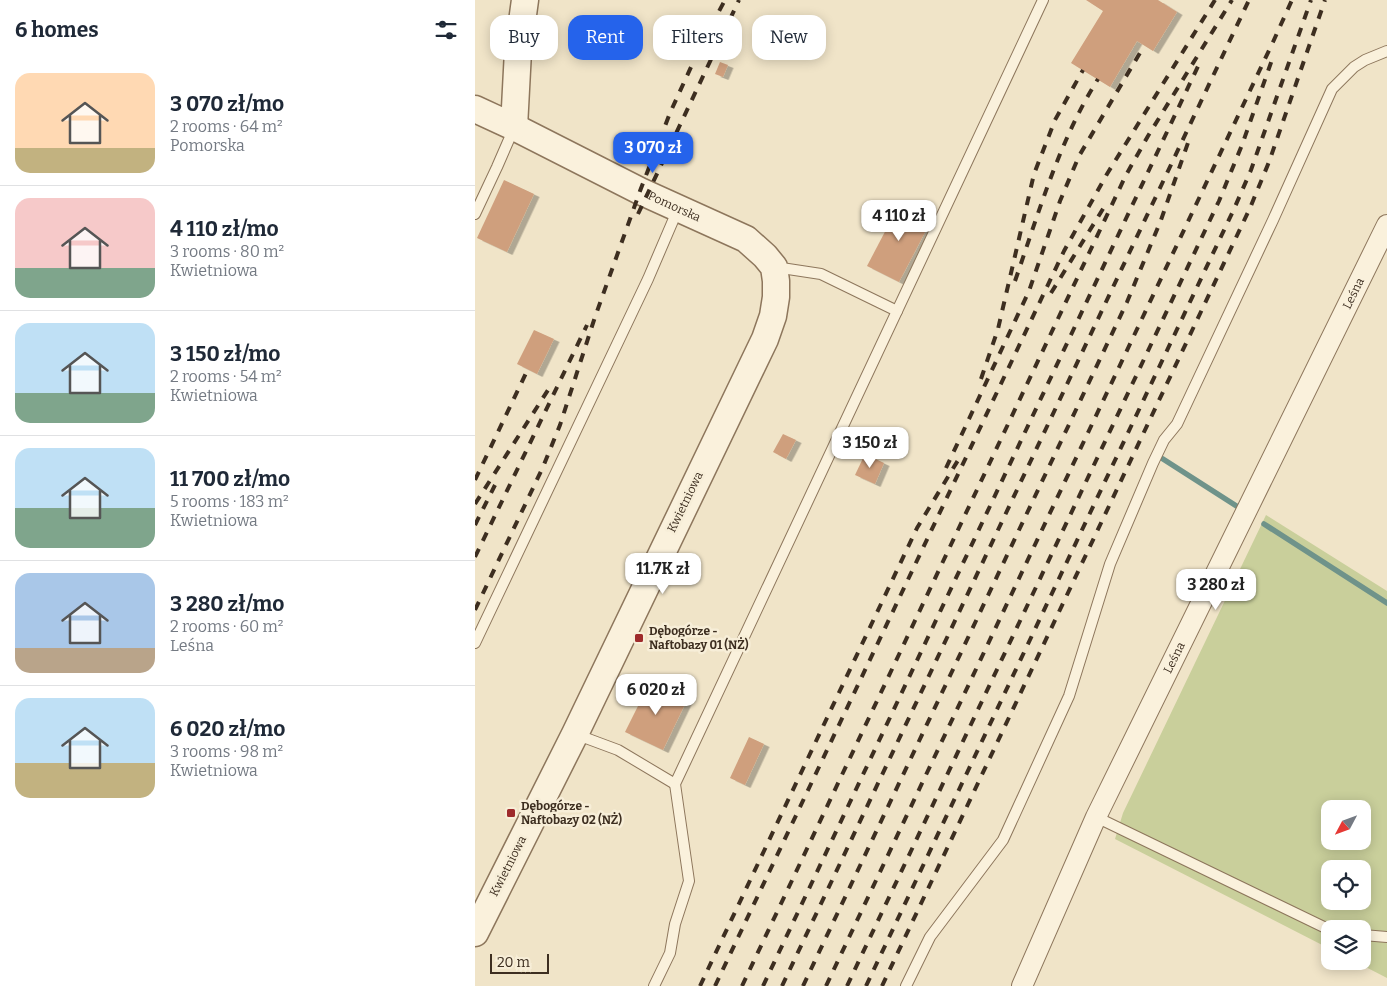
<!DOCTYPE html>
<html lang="en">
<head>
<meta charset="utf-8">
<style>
	:root { --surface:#fff; --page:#f2f2f3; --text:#1f2937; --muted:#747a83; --line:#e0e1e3; --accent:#2563eb }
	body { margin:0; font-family:Bitter,serif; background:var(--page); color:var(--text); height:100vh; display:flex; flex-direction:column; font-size:19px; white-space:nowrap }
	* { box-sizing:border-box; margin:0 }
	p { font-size:16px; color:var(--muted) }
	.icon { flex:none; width:28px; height:28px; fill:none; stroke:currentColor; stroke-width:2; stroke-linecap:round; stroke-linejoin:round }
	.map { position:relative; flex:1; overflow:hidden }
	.panel { display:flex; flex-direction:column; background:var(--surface); width:475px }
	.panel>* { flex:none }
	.guide { position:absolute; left:15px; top:15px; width:475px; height:45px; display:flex; gap:10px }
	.needle { width:32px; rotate:229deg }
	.controls { position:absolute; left:846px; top:800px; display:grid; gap:10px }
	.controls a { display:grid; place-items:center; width:50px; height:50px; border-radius:10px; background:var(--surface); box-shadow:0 2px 12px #0003; font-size:25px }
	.scale { position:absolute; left:15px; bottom:12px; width:59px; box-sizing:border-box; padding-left:5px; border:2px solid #3d2e20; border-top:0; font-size:14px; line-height:18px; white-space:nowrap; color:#3d2e20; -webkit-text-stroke:4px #f7eed8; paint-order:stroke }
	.price { position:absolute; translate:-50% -42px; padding:0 11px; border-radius:10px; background:#fff; color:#222; font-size:16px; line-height:32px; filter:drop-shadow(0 1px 2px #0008) }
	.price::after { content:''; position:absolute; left:50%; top:30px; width:15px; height:11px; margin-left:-8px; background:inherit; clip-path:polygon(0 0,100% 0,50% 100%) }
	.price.selected { background:var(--accent); color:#fff }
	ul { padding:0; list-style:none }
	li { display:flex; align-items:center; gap:15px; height:125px; padding:0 15px }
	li+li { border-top:1px solid var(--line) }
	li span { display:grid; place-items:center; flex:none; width:140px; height:100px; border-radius:15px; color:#555 }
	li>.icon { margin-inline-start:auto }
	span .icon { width:60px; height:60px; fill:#fffc; stroke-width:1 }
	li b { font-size:21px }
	h2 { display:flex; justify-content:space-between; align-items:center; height:60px; padding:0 15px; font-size:21px }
	.pill { padding:0 18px; border-radius:15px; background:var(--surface); box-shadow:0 2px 12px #0003; font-size:18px; line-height:45px }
	.pill.selected { background:var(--accent); color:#fff }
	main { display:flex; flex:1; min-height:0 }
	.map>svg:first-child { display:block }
	.green { fill:#c9cf9b; fill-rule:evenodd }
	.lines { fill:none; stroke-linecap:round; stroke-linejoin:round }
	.stream { stroke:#6f938a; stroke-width:5.5 }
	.building { fill:#cf9f7d; filter:url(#shadow) }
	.service-casing { stroke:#8d765c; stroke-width:12 }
	.minor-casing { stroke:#8d765c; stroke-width:22 }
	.tertiary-casing { stroke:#8d765c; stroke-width:29 }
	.service { stroke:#faf1dc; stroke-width:10 }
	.minor { stroke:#faf1dc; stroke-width:20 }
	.tertiary { stroke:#faf1dc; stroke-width:26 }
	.rail { stroke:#3d2e20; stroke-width:4; stroke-dasharray:9 9; stroke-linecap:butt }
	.poi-dot { fill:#9e2a2b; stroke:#f7eed8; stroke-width:2 }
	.labels { text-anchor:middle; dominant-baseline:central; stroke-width:5; stroke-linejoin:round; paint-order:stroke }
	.street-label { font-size:12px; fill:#3d2e20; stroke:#f7eed8 }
	.poi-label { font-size:12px; font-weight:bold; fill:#3d2e20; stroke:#f7eed8; text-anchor:start }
</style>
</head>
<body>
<main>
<section class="panel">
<h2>6 homes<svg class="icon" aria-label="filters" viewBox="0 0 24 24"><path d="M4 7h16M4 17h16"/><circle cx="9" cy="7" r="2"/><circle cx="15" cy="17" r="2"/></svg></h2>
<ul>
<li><span style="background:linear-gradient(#ffd9b3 75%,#c2b280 0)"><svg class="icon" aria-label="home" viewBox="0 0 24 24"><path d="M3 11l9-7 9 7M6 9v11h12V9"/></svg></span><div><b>3 070 zł/mo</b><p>2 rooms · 64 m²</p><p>Pomorska</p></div></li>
<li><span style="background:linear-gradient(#f6c9c9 70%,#7fa58c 0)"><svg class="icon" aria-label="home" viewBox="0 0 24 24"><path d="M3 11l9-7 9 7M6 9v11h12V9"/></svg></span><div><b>4 110 zł/mo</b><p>3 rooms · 80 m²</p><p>Kwietniowa</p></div></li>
<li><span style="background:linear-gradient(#bfe0f5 70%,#7fa58c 0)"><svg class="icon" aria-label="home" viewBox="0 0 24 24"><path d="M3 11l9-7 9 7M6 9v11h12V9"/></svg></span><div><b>3 150 zł/mo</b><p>2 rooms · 54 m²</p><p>Kwietniowa</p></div></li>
<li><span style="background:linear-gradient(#bfe0f5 60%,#7fa58c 0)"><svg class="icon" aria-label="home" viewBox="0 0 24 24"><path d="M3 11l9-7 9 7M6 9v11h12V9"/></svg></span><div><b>11 700 zł/mo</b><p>5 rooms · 183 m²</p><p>Kwietniowa</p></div></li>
<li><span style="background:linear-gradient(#a9c7e8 75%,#b9a48a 0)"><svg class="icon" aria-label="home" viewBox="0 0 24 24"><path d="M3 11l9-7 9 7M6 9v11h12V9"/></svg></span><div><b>3 280 zł/mo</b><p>2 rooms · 60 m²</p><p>Leśna</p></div></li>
<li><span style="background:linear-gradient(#bfe0f5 65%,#c2b280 0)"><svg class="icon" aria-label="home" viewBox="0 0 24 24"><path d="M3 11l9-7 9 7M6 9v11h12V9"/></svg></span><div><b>6 020 zł/mo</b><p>3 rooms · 98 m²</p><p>Kwietniowa</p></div></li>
</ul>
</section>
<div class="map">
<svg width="912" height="986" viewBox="0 0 912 986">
	<defs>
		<filter id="shadow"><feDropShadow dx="5.5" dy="3" stdDeviation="0" flood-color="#0004"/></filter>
	</defs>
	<rect width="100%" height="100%" fill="#f0e4c8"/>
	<path class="green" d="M791,515L912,591V978L879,961H888V929H855V949L640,839L648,813ZM855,809H888V841H855ZM855,869H888V901H855Z"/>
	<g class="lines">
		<g class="stream">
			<path d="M688,459L763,507"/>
			<path d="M789,524L912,603"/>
		</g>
	</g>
	<g class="building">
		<path d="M611,0H683L702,12L678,51L662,41L635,87L596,63L628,11Z"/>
		<path d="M245,62L253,65L248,77L240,74Z"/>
		<path d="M29,180L59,194L32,252L2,238Z"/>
		<path d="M425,203L457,219L424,282L392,266Z"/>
		<path d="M59,330L79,339L62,374L42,364Z"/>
		<path d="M308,434L321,440L311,459L298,452Z"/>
		<path d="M390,454L409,463L400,484L380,475Z"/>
		<path d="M175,682L212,700L188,750L150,732Z"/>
		<path d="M274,737L289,744L270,785L255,778Z"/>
	</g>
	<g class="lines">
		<g class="service-casing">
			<g id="service">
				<path d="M0,214L22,167L39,128"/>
				<path d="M300,267L346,274L422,311"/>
				<path d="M0,643L173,279L203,209"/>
				<path d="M100,734L143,750L200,784"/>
				<path d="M621,817L855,930"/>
				<path d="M888,935L912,937"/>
				<path d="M179,986L195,953L200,924L214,881L200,784L568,0"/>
				<path d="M431,986L455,937L528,840L594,696L635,564L678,463L689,440L702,424L798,220L857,89L879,67L890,60L912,51"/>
			</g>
		</g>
		<g class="minor-casing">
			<g id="minor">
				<path id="s1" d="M547,986L621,817L912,225"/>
			</g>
		</g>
		<g class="tertiary-casing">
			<g id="tertiary">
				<path id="s2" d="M0,109L39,127L165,191L271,239L290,256L299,267L301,281V297L298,316L290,339L100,734L0,933"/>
				<path d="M39,127L43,51L50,0"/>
			</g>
		</g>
		<use href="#service" class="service"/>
		<use href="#minor" class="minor"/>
		<use href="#tertiary" class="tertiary"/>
		<g class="rail">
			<path d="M163,214L264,0"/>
			<path d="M540,281C564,212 584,141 623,79"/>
			<path d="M576,293L631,204"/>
			<path d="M506,379L523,329L559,174L580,120L608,70"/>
			<path d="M471,468L554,291L585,201L604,156L669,46"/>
			<path d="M0,480L53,369"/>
			<path d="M0,504L73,390"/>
			<path d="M0,525L20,485"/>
			<path d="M0,557L112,325"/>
			<path d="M0,610L68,467L85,425L120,317L165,191L195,113L227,43L250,0"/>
			<path d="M225,986L442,528L485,457"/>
			<path d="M240,986L589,251L632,174L740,0"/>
			<path d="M267,986L651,175L673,136L757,0"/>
			<path d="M288,986L726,60"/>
			<path d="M307,986L774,0"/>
			<path d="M328,986L652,302L686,220L714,140"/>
			<path d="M351,986L798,42L817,0"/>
			<path d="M372,986L744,201L767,145L798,57"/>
			<path d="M391,986L759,209L776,170L836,0"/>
			<path d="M407,986L775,208L794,162L850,0"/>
		</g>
	</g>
	<g class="poi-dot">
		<rect x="159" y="633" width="10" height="10" rx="2.5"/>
		<rect x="31" y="808" width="10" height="10" rx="2.5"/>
	</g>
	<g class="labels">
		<g class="street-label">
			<text stroke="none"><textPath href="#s2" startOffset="222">Pomorska</textPath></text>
			<text stroke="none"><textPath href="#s1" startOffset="768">Leśna</textPath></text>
			<text transform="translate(210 502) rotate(-64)">Kwietniowa</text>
			<text stroke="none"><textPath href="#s1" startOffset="362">Leśna</textPath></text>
			<text transform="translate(33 866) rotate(-63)">Kwietniowa</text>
		</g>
		<g class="poi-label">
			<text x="174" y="631">Dębogórze -<tspan x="174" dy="14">Naftobazy 01 (NŻ)</tspan></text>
			<text x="46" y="806">Dębogórze -<tspan x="46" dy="14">Naftobazy 02 (NŻ)</tspan></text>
		</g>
	</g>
</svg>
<div class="controls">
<a><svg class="needle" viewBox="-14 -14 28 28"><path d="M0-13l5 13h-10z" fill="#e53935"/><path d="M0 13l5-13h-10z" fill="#747a83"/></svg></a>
<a><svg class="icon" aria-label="locate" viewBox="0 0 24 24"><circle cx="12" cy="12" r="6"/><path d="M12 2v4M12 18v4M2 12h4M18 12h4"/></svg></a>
<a><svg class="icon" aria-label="layers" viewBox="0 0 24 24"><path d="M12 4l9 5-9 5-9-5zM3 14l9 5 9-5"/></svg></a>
</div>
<div class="scale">20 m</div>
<b class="price selected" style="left:178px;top:174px">3 070 zł</b>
<b class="price" style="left:424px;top:242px">4 110 zł</b>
<b class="price" style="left:395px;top:469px">3 150 zł</b>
<b class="price" style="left:188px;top:595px">11.7K zł</b>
<b class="price" style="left:741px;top:611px">3 280 zł</b>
<b class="price" style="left:181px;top:716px">6 020 zł</b>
<div class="guide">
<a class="pill">Buy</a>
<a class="pill selected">Rent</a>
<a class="pill">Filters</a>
<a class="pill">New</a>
</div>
</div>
</main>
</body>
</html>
